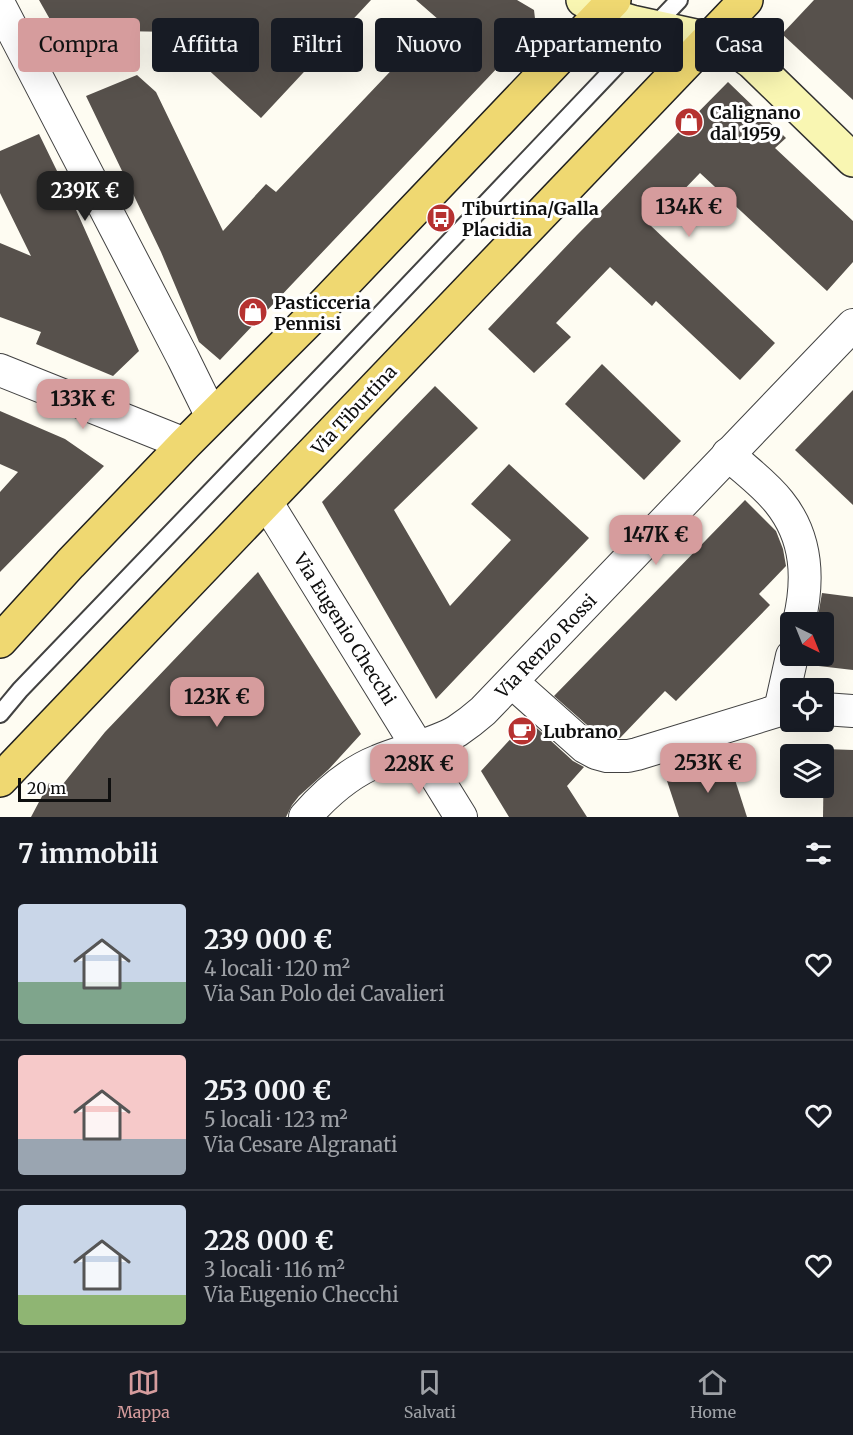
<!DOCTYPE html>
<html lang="it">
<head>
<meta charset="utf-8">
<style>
	:root { --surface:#171b24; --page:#242831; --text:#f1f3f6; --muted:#9ea1a6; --line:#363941; --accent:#d69c9d }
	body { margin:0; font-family:Merriweather,serif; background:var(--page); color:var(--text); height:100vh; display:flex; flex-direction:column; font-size:22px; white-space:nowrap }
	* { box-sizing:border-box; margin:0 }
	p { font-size:20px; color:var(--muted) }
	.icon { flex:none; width:33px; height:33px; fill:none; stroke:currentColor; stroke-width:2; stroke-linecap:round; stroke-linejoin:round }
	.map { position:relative; height:817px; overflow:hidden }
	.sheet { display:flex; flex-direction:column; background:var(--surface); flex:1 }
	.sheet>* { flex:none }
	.guide { position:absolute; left:18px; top:18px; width:818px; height:54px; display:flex; gap:12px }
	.needle { width:39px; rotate:137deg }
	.controls { position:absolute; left:780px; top:612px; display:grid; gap:12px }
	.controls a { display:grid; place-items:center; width:54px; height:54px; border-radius:6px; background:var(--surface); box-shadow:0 6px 24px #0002; font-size:30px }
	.scale { position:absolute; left:18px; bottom:15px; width:93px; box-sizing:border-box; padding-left:6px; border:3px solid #0f0f0f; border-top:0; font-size:16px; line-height:21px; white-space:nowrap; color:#0f0f0f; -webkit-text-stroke:4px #fff; paint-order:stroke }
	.price { position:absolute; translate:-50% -51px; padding:0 14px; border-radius:12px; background:var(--accent); color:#111; font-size:20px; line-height:39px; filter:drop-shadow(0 2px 3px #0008) }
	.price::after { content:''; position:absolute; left:50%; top:36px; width:18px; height:14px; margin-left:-9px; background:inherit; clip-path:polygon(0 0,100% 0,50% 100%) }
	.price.on { background:#222; color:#fff }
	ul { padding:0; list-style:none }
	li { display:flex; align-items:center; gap:18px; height:150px; padding:0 18px }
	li+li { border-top:2px solid var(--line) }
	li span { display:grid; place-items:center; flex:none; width:168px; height:120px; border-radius:6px; color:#555 }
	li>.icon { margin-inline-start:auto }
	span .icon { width:72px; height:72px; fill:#fffc; stroke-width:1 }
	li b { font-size:26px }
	h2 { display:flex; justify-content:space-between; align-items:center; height:72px; padding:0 18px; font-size:26px }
	.tag { padding:0 21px; border-radius:6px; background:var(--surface); box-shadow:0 6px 24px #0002; font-size:21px; line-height:54px }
	.tag.on { background:var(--accent); color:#111 }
	.tab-bar { display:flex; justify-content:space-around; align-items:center; height:84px; border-top:2px solid var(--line); background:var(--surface); font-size:16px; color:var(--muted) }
	.tab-bar a { display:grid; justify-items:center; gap:3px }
	.tab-bar .on { color:var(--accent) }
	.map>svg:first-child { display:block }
	.building { fill:#57514c }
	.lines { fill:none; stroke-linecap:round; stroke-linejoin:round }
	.lane-casing { stroke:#424242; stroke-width:20 }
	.street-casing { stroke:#424242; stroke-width:34 }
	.secondary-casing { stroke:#313131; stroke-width:36 }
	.primary-casing { stroke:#202020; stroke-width:36 }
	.lane { stroke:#fff; stroke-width:16 }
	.street { stroke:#fff; stroke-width:32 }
	.secondary { stroke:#f9f6b2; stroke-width:33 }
	.primary { stroke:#efd871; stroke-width:33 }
	.labels { text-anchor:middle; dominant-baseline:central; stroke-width:6; stroke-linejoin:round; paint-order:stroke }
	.poi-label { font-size:18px; font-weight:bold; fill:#0f0f0f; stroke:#fff; text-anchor:start }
	.street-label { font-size:18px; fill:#0f0f0f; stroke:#fff }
</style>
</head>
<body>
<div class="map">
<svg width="853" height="817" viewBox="0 0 853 817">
	<rect width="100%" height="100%" fill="#fefcf2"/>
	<g class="building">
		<path d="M39,0H371L261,118L190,53L237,33L56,30Z"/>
		<path d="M416,0H517L534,10L536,27L220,360L199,342L161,252L86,96L137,75L156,92L223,231L266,184L276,192L439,20Z"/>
		<path d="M814,0H853V100L782,34Z"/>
		<path d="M728,82L786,138L775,148L853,221V262L827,291L700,173L650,225L775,343L740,380L656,301L652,306L610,267L556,323L571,337L534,373L488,329L577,235Z"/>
		<path d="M39,134L77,212L139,351L113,376L36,344L41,332L0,317V243L31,256L0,193V151Z"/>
		<path d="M602,364L681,441L644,480L565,404Z"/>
		<path d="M435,386L478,428L394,510L450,606L511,540L471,504L509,464L589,538L436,699L322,502Z"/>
		<path d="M853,390V505L795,450Z"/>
		<path d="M0,411L65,439L104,466L0,572V492L18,472L0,464Z"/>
		<path d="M745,500L776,531L783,549L786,566L759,594L770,605L676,701L665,691L620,738H615L613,735L609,738L595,732L554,696Z"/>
		<path d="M258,572L361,734L329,769L299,796L292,805L286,817H31L49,783L59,789L105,732Z"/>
		<path d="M822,593L853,597V670L810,665L811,656H824V622H817Z"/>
		<path d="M528,720L573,761L584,767L567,786L587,817H509L481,771Z"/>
		<path d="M824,749L853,750V817H823Z"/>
		<path d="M729,761L747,817H679L667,781Z"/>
	</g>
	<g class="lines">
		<g class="lane-casing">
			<path id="lane" d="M0,714L20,690L336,361L679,0"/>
		</g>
		<g class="street-casing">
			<g id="street">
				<path d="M0,6L183,358L212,417"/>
				<path d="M0,370L185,444"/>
				<path d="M728,454C745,470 765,484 779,502C808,538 809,580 799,622"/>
				<path d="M267,503L461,817"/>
				<path d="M512,682L585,747L596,753L607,756H628L637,754L780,710L790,709"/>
				<path d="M824,709L853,711"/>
				<path d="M780,710L792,656"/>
				<path d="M305,817C325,794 350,772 378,761C404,750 433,745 457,731C466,725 475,718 483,711L853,325"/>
			</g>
		</g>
		<g class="secondary-casing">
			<path id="secondary" d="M583,0L615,17L632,22L714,40L734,49L752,62L853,160"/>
		</g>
		<g class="primary-casing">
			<g id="primary">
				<path d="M0,641L70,564L185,444L313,316L614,0"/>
				<path d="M0,780L746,0"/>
			</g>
		</g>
		<use href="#lane" class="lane"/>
		<use href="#street" class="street"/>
		<use href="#secondary" class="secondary"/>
		<use href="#primary" class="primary"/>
	</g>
	<defs>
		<g id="shop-disc" transform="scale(1.5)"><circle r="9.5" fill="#b63230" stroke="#fff"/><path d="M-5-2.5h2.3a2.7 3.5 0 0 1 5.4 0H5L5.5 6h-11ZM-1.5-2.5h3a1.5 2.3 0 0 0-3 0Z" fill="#fff"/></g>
		<g id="bus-disc" transform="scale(1.5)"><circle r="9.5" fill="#b63230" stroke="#fff"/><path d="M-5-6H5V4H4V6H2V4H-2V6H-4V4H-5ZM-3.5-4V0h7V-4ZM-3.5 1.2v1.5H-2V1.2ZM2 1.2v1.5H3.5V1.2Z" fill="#fff"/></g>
		<g id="cafe-disc" transform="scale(1.5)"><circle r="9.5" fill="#b63230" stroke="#fff"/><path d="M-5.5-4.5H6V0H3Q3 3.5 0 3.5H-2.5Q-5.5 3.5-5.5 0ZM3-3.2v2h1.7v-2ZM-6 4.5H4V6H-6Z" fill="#fff"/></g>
	</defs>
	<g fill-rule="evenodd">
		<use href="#shop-disc" x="689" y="122"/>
		<use href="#bus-disc" x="441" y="218"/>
		<use href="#shop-disc" x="253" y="312"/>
		<use href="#cafe-disc" x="522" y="731"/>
	</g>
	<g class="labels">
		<g class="poi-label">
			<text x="710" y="112">Calignano<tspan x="710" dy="21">dal 1959</tspan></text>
			<text x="462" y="208">Tiburtina/Galla<tspan x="462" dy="21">Placidia</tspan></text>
			<text x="274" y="302">Pasticceria<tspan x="274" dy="21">Pennisi</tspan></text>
			<text x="543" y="731">Lubrano</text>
		</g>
		<g class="street-label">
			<text transform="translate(354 410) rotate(-47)">Via Tiburtina</text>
			<text transform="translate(345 629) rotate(58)">Via Eugenio Checchi</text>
			<text transform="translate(546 646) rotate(-46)">Via Renzo Rossi</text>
		</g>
	</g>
</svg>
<div class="controls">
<a><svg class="needle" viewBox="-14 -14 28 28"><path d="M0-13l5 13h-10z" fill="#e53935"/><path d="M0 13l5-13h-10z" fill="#9ea1a6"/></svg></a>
<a><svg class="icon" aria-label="locate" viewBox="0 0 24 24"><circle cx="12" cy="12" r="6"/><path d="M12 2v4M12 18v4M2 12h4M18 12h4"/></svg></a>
<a><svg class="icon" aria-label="layers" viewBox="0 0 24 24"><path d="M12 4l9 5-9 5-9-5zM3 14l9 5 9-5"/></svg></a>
</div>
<div class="scale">20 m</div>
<b class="price on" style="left:85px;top:222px">239K €</b>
<b class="price" style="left:689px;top:238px">134K €</b>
<b class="price" style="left:83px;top:430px">133K €</b>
<b class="price" style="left:656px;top:566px">147K €</b>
<b class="price" style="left:217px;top:728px">123K €</b>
<b class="price" style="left:708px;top:794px">253K €</b>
<b class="price" style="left:419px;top:795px">228K €</b>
<div class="guide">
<a class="tag on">Compra</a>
<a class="tag">Affitta</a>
<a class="tag">Filtri</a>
<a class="tag">Nuovo</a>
<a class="tag">Appartamento</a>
<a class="tag">Casa</a>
</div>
</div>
<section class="sheet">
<h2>7 immobili<svg class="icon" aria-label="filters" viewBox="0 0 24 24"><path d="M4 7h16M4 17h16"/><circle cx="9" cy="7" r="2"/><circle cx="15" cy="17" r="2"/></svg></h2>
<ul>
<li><span style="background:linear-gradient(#c9d6e8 65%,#7fa58c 0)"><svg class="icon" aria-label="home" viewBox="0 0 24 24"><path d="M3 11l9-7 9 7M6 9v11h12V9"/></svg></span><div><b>239 000 €</b><p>4 locali · 120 m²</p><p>Via San Polo dei Cavalieri</p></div><svg class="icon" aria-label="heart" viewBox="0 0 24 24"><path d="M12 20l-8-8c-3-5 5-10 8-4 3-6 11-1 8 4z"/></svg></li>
<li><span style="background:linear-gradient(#f6c9c9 70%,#9aa5b1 0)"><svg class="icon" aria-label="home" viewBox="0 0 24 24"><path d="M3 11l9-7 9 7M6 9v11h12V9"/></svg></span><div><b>253 000 €</b><p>5 locali · 123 m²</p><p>Via Cesare Algranati</p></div><svg class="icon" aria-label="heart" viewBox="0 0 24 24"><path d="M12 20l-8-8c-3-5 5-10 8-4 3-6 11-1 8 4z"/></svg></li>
<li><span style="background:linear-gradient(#c9d6e8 75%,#8fb573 0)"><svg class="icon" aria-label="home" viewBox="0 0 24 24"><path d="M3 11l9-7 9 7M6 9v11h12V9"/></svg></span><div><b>228 000 €</b><p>3 locali · 116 m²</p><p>Via Eugenio Checchi</p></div><svg class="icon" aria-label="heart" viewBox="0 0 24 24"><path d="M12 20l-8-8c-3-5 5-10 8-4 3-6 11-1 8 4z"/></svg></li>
</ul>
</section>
<nav class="tab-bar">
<a class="on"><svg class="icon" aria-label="map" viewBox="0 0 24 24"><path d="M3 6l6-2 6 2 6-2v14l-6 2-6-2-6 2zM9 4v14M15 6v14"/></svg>Mappa</a>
<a><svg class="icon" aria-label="saved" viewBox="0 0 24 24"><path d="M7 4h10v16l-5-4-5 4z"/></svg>Salvati</a>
<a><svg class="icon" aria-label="home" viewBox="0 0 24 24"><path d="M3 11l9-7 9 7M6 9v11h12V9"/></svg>Home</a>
</nav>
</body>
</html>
